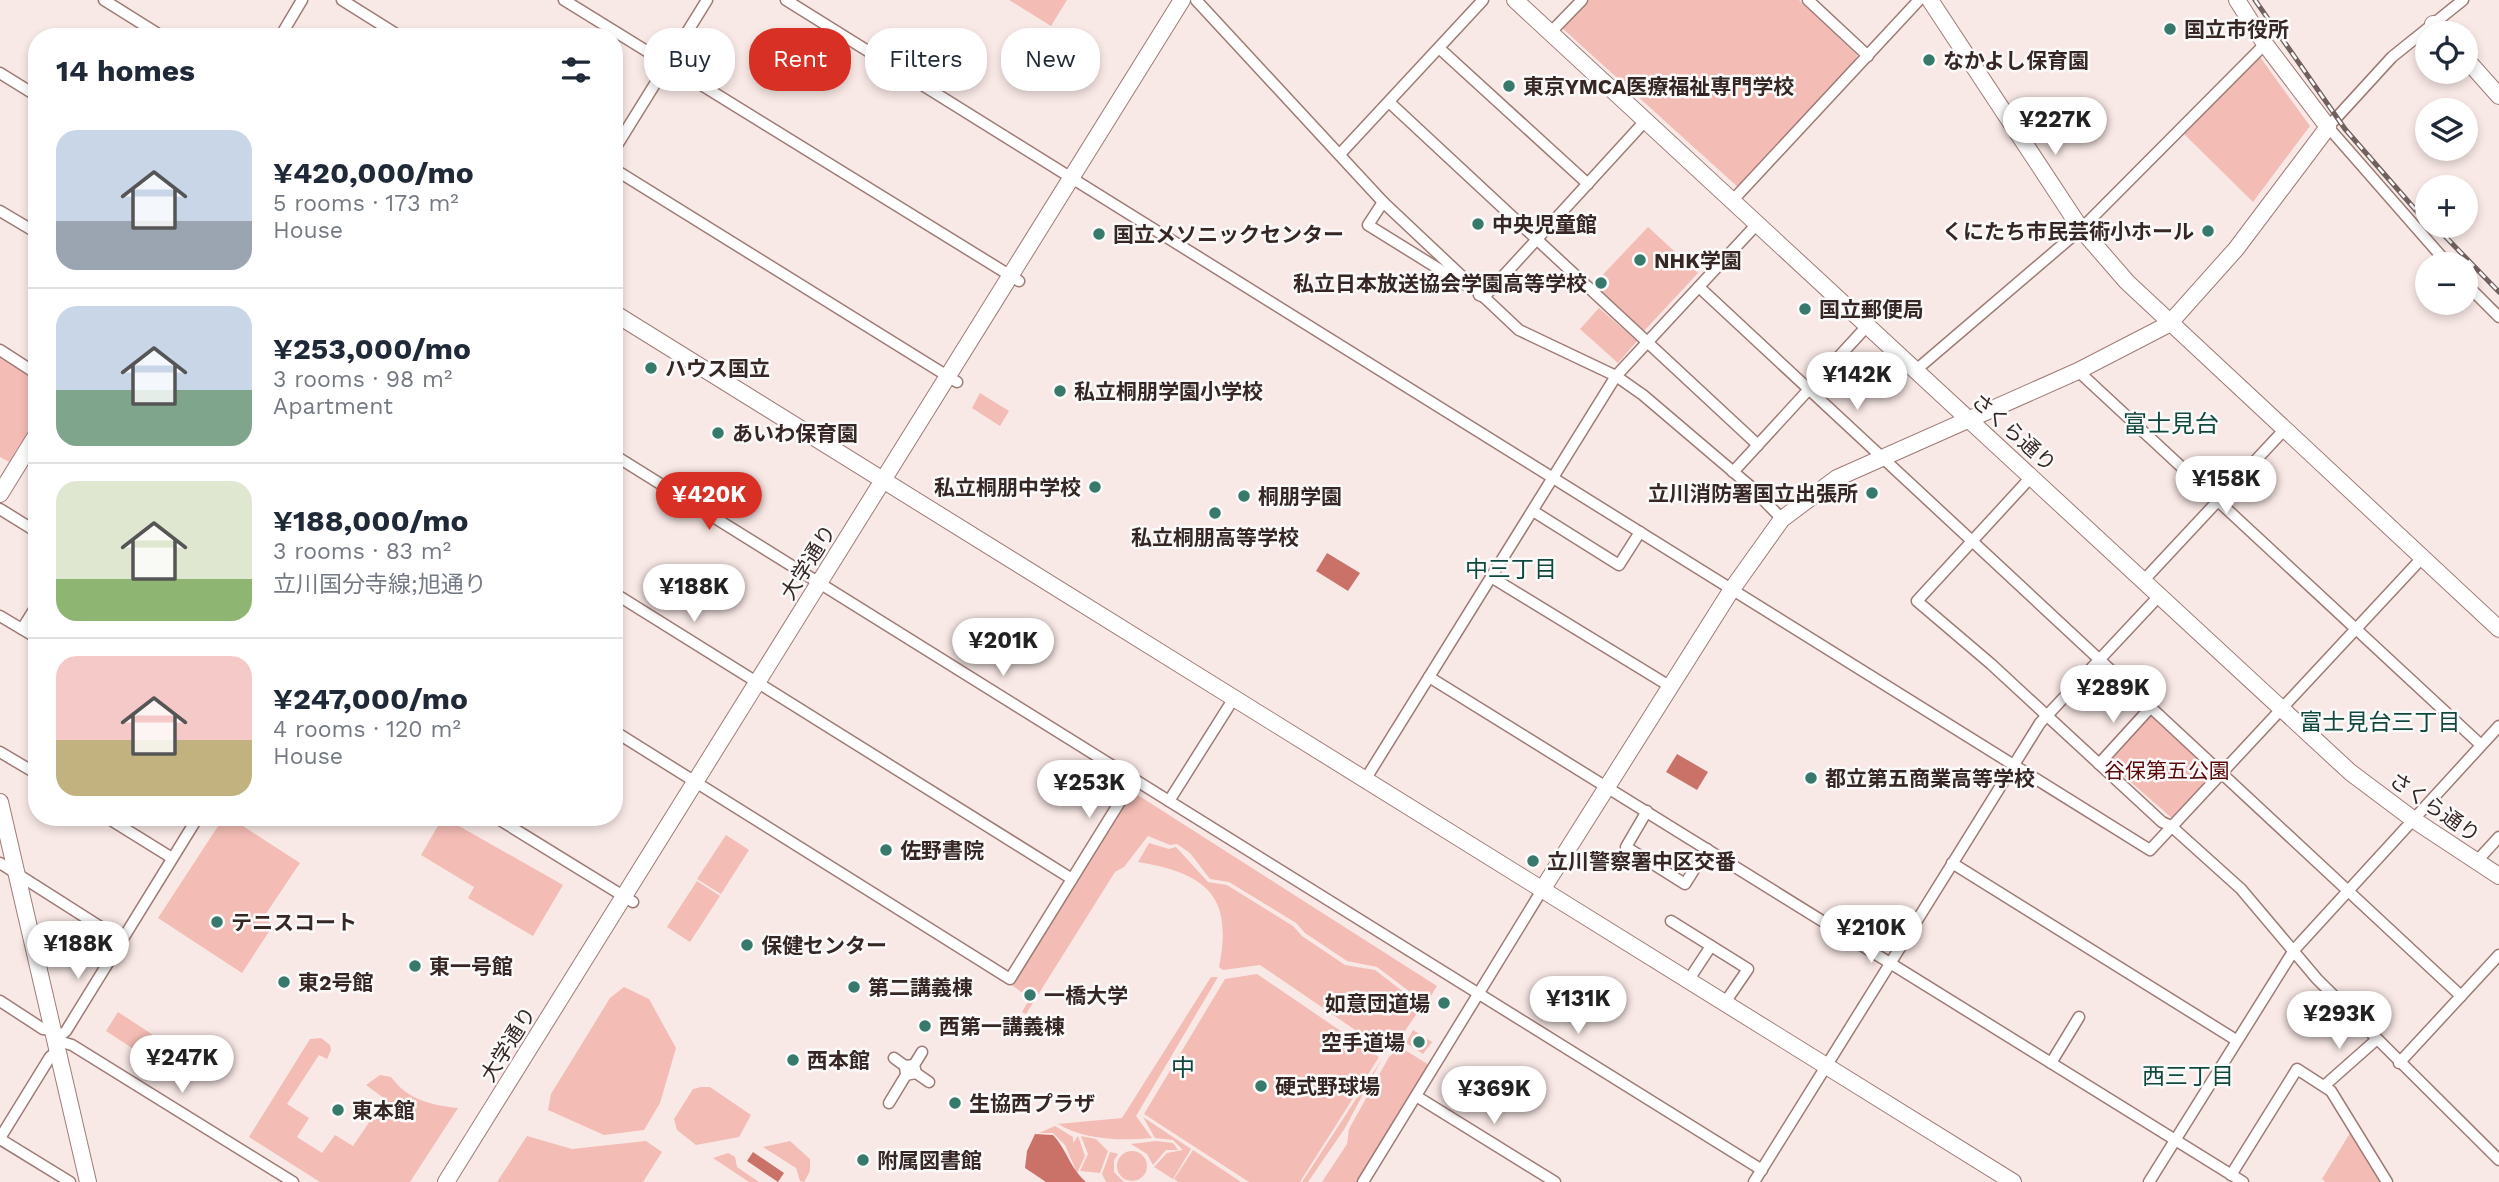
<!DOCTYPE html>
<html lang="en">
<head>
<meta charset="utf-8">
<style>
	:root { --surface:#fff; --page:#f6f6f7; --text:#1f2937; --muted:#747a83; --line:#e0e1e3; --accent:#d93025 }
	body { margin:0; font-family:"Work Sans","Noto Sans JP",sans-serif; background:var(--page); color:var(--text); height:100vh; display:flex; flex-direction:column; font-size:26px; white-space:nowrap }
	* { box-sizing:border-box; margin:0 }
	p { font-size:23px; color:var(--muted) }
	.icon { flex:none; width:38px; height:38px; fill:none; stroke:currentColor; stroke-width:2; stroke-linecap:round; stroke-linejoin:round }
	.map { position:relative; flex:1; overflow:hidden }
	.sheet { position:absolute; left:28px; top:28px; width:595px; height:798px; display:flex; flex-direction:column; background:var(--surface); border-radius:28px; box-shadow:0 4px 10px #0003 }
	.sheet>* { flex:none }
	.top-card { position:absolute; left:644px; top:28px; width:665px; height:63px; display:flex; gap:14px }
	.controls { position:absolute; left:2415px; top:21px; display:grid; gap:14px }
	.controls a { display:grid; place-items:center; width:63px; height:63px; border-radius:50%; background:var(--surface); box-shadow:0 4px 10px #0003; font-size:35px }
	.price { position:absolute; translate:-50% -60px; padding:0 16px; border-radius:24px; background:#fff; color:#222; font-size:23px; line-height:46px; filter:drop-shadow(0 2px 4px #0008) }
	.price::after { content:''; position:absolute; left:50%; top:42px; width:21px; height:16px; margin-left:-10px; background:inherit; clip-path:polygon(0 0,100% 0,50% 100%) }
	.price.selected { background:var(--accent); color:#fff }
	ul { padding:0; list-style:none }
	li { display:flex; align-items:center; gap:21px; height:175px; padding:0 28px }
	li+li { border-top:2px solid var(--line) }
	li span { display:grid; place-items:center; flex:none; width:196px; height:140px; border-radius:21px; color:#555 }
	li>.icon { margin-inline-start:auto }
	span .icon { width:84px; height:84px; fill:#fffc; stroke-width:1 }
	li b { font-size:30px }
	h2 { display:flex; justify-content:space-between; align-items:center; height:84px; padding:0 28px; font-size:30px }
	.pill { padding:0 24px; border-radius:28px; background:var(--surface); box-shadow:0 4px 10px #0003; font-size:24px; line-height:63px }
	.pill.selected { background:var(--accent); color:#fff }
	.map>svg:first-child { display:block }
	.green { fill:#f3bcb5 }
	.water { fill:#ca7268 }
	.lines { fill:none; stroke-linecap:round; stroke-linejoin:round }
	.street-casing { stroke:#9f7b76; stroke-width:13 }
	.secondary-casing { stroke:#9f7b76; stroke-width:18 }
	.street { stroke:#fff; stroke-width:10 }
	.secondary { stroke:#fff; stroke-width:16 }
	.rail-casing { stroke:#70615f; stroke-width:5 }
	.rail { stroke:#fafafa; stroke-width:2.5; stroke-dasharray:8; stroke-linecap:butt }
	.poi-dot { fill:#37796a; stroke:#fafafa; stroke-width:2.5 }
	.labels { text-anchor:middle; dominant-baseline:central; stroke-width:5; stroke-linejoin:round; paint-order:stroke }
	.poi-label { font-size:21px; font-weight:bold; fill:#362725; stroke:#fafafa; text-anchor:start }
	.street-label { font-size:21px; fill:#362725; stroke:#fafafa }
	.park-label { font-size:21px; fill:#5b0909; stroke:#fafafa }
	.neighbourhood-label { font-size:23px; fill:#10483d; stroke:#fafafa }
	.quarter-label { font-size:24px; fill:#10483d; stroke:#fafafa }
</style>
</head>
<body>
<div class="map">
<svg width="2499" height="1182" viewBox="0 0 2499 1182">
	<rect width="100%" height="100%" fill="#f9e9e6"/>
	<g class="green">
		<path d="M1009,0H1067L1051,26Z"/>
		<path d="M1589,0H1799L1857,55L1855,63L1740,189L1562,28Z"/>
		<path d="M2260,57L2310,126L2253,202L2184,134Z"/>
		<path d="M1648,227L1698,273L1644,331L1594,284Z"/>
		<path d="M1599,308L1637,341L1618,363L1580,329Z"/>
		<path d="M0,355L37,378V417L9,462L0,457Z"/>
		<path d="M980,393L1009,411L1000,426L972,408Z"/>
		<path d="M2154,712L2219,773L2174,820L2108,762Z"/>
		<path d="M1133,792L1437,986L1426,1004L1377,967L1347,961L1305,933L1296,923L1229,882L1210,879L1190,853L1177,844L1170,845L1148,836L1124,867L1115,872L1026,1014L1022,1012L1030,998L1010,984Z"/>
		<path d="M224,817H229L300,863L265,915L272,927L242,973L158,918Z"/>
		<path d="M443,817L563,885L533,936L468,898L474,887L421,855Z"/>
		<path d="M726,835L749,850L721,894L697,879Z"/>
		<path d="M1149,843L1169,849L1176,847L1208,882L1227,885L1293,926L1302,936L1345,965L1375,970L1422,1006L1400,1038L1386,1051L1260,965L1223,970L1219,967C1234,894 1204,873 1138,862Z"/>
		<path d="M697,881L720,896L690,942L667,927Z"/>
		<path d="M1257,974L1379,1057L1300,1182H1249L1144,1114L1225,979Z"/>
		<path d="M1211,977H1218L1136,1116L1152,1138C1121,1141 1084,1140 1058,1124L1122,1118Z"/>
		<path d="M624,987L649,999L676,1048L660,1103L644,1130L604,1135L548,1110L551,1094L610,998Z"/>
		<path d="M118,1012L173,1048L161,1067L106,1031Z"/>
		<path d="M1413,1030L1432,1042L1423,1054L1406,1043Z"/>
		<path d="M321,1038L330,1045L331,1050L327,1059L319,1055L287,1104L309,1118L297,1137L322,1153L335,1135L353,1146L385,1099L366,1085L380,1075L391,1077C408,1100 431,1105 458,1108L410,1182H320L249,1137L310,1039Z"/>
		<path d="M1400,1047L1434,1068L1358,1182H1322L1347,1144L1349,1129L1389,1057Z"/>
		<path d="M1382,1059L1345,1128L1308,1182H1302Z"/>
		<path d="M701,1087H710L751,1115L739,1137L696,1145L677,1130L674,1119L693,1089Z"/>
		<path d="M1143,1117L1191,1149L1173,1179L1154,1167L1167,1153L1183,1150L1173,1140L1155,1138Z"/>
		<path d="M1055,1126L1073,1137V1143L1078,1136L1085,1156L1077,1173L1065,1145L1053,1133H1039Z"/>
		<path d="M2350,1133L2383,1182H2326L2322,1179Z"/>
		<path d="M527,1136L572,1149L646,1141L662,1152L643,1182H497Z"/>
		<path d="M1081,1136L1096,1139L1108,1151L1100,1173L1080,1171L1088,1154Z"/>
		<path d="M790,1141L810,1159V1171L804,1182L800,1181L796,1168L763,1147Z"/>
		<path d="M1156,1141L1173,1143L1178,1150H1166L1153,1165L1147,1154L1131,1144Z"/>
		<path d="M1193,1150L1241,1182H1178L1174,1179Z"/>
		<circle cx="1132" cy="1166" r="15"/>
		<path d="M1110,1152L1118,1154L1114,1160V1172L1124,1182H1106L1102,1174Z"/>
		<path d="M728,1153L735,1157L737,1167L759,1182H749L713,1158Z"/>
	</g>
	<g class="water">
		<path d="M1327,553L1360,573L1348,591L1316,571Z"/>
		<path d="M1677,754L1708,772L1697,790L1666,772Z"/>
		<path d="M1035,1134L1053,1135C1067,1150 1070,1168 1086,1182H1046L1025,1168L1027,1151Z"/>
		<path d="M753,1152L784,1173L778,1182L747,1161Z"/>
	</g>
	<g class="lines">
		<g class="street-casing">
			<g id="street">
				<path d="M104,0L163,37"/>
				<path d="M342,0L401,37"/>
				<path d="M564,0L1019,281"/>
				<path d="M786,0L2150,850L2422,558"/>
				<path d="M1196,0L1383,202L1519,330L1616,376L1643,395L1750,486L1782,519"/>
				<path d="M1808,0L1868,56"/>
				<path d="M1551,32L1582,0"/>
				<path d="M280,37L302,0"/>
				<path d="M1439,48L1588,184"/>
				<path d="M0,73L37,96"/>
				<path d="M1389,102L1758,445"/>
				<path d="M614,150L707,0"/>
				<path d="M1340,154L1483,0"/>
				<path d="M614,169L957,382"/>
				<path d="M1733,200L1919,0"/>
				<path d="M1383,202L1368,225L1463,284"/>
				<path d="M0,211L37,233"/>
				<path d="M2448,264L2328,127L2392,57L2463,0"/>
				<path d="M2466,284L2499,317"/>
				<path d="M1699,287L2461,996"/>
				<path d="M1479,295L1484,297L1646,120"/>
				<path d="M0,350L37,374"/>
				<path d="M1916,370L2081,229L2265,44"/>
				<path d="M2078,371L2481,745"/>
				<path d="M614,455L1169,801"/>
				<path d="M1733,472L1868,325"/>
				<path d="M2032,476L1917,601L1991,664L2162,822L2171,826L2241,889L2317,979L2499,1160"/>
				<path d="M0,509L37,532"/>
				<path d="M1533,511L1619,565L1640,532"/>
				<path d="M1491,577L1671,687"/>
				<path d="M2144,580L2284,430"/>
				<path d="M614,593L1072,879"/>
				<path d="M0,616L37,638"/>
				<path d="M22,629L37,605"/>
				<path d="M1429,677L2243,1182"/>
				<path d="M1234,698L1169,801L1762,1170"/>
				<path d="M614,731L1010,979L1134,779"/>
				<path d="M0,752L37,774"/>
				<path d="M2099,764L2151,707"/>
				<path d="M1365,780L1616,376L1758,223"/>
				<path d="M1647,811L1626,847L1685,884L1707,849"/>
				<path d="M106,817L172,858"/>
				<path d="M495,817L633,902"/>
				<path d="M2476,862L2499,837"/>
				<path d="M0,863L121,940"/>
				<path d="M1952,863L2236,1040"/>
				<path d="M1671,921L1748,969L1724,1004"/>
				<path d="M1688,981L1711,946"/>
				<path d="M0,1001L43,1029L53,1030"/>
				<path d="M55,1040L72,1045L293,1182"/>
				<path d="M55,1040L66,1031L198,817"/>
				<path d="M894,1058L905,1066"/>
				<path d="M2051,1063L2079,1017"/>
				<path d="M2399,1063L2499,955"/>
				<path d="M914,1065L922,1052"/>
				<path d="M916,1073L929,1082"/>
				<path d="M2324,1086L2376,1040"/>
				<path d="M1416,1096L1555,1182"/>
				<path d="M889,1103L906,1075L905,1066L914,1065L916,1073L906,1075"/>
				<path d="M0,1138L50,1057L58,1050"/>
				<path d="M0,1139L70,1182"/>
				<path d="M2231,1175L2297,1069L2331,1091L2387,1182"/>
				<path d="M1363,1182L1542,890"/>
				<path d="M1754,1182L2040,723L2160,595"/>
				<path d="M2149,1182L2294,950L2499,726"/>
			</g>
		</g>
		<g class="secondary-casing">
			<g id="secondary">
				<path d="M1515,0L2350,772L2414,820L2499,876"/>
				<path d="M1930,0L2081,229L2127,282L2499,629"/>
				<path d="M2433,24L2442,33"/>
				<path d="M2466,59L2499,96"/>
				<path d="M614,313L2013,1182"/>
				<path d="M0,494L37,434"/>
				<path d="M0,802L88,1182"/>
				<path d="M1542,890L1732,589L1782,519L1837,478L2078,371L2169,324L2236,249L2328,127L2265,44L2237,0"/>
				<path d="M446,1182L1182,0"/>
			</g>
		</g>
		<use href="#street" class="street"/>
		<use href="#secondary" class="secondary"/>
		<g class="rail-casing">
			<g id="rail">
				<path d="M2255,0L2345,129L2427,223"/>
				<path d="M2435,226L2499,292"/>
			</g>
		</g>
		<use href="#rail" class="rail"/>
	</g>
	<g class="poi-dot">
		<circle cx="2170" cy="29" r="7"/>
		<circle cx="1929" cy="60" r="7"/>
		<circle cx="1509" cy="86" r="7"/>
		<circle cx="1478" cy="224" r="7"/>
		<circle cx="2208" cy="231" r="7"/>
		<circle cx="1099" cy="234" r="7"/>
		<circle cx="1640" cy="260" r="7"/>
		<circle cx="1601" cy="283" r="7"/>
		<circle cx="1805" cy="309" r="7"/>
		<circle cx="651" cy="368" r="7"/>
		<circle cx="1060" cy="391" r="7"/>
		<circle cx="718" cy="433" r="7"/>
		<circle cx="1095" cy="487" r="7"/>
		<circle cx="1872" cy="493" r="7"/>
		<circle cx="1244" cy="496" r="7"/>
		<circle cx="1215" cy="513" r="7"/>
		<circle cx="1811" cy="778" r="7"/>
		<circle cx="886" cy="850" r="7"/>
		<circle cx="1533" cy="861" r="7"/>
		<circle cx="217" cy="922" r="7"/>
		<circle cx="747" cy="945" r="7"/>
		<circle cx="415" cy="966" r="7"/>
		<circle cx="284" cy="982" r="7"/>
		<circle cx="854" cy="987" r="7"/>
		<circle cx="1030" cy="995" r="7"/>
		<circle cx="1444" cy="1003" r="7"/>
		<circle cx="925" cy="1026" r="7"/>
		<circle cx="1419" cy="1042" r="7"/>
		<circle cx="793" cy="1060" r="7"/>
		<circle cx="1261" cy="1086" r="7"/>
		<circle cx="955" cy="1103" r="7"/>
		<circle cx="338" cy="1110" r="7"/>
		<circle cx="863" cy="1160" r="7"/>
	</g>
	<g class="labels">
		<g class="poi-label">
			<text x="2184" y="29">国立市役所</text>
			<text x="1943" y="60">なかよし保育園</text>
			<text x="1523" y="86">東京YMCA医療福祉専門学校</text>
			<text x="1492" y="224">中央児童館</text>
			<text x="2194" y="231" text-anchor="end">くにたち市民芸術小ホール</text>
			<text x="1113" y="234">国立メソニックセンター</text>
			<text x="1654" y="260">NHK学園</text>
			<text x="1587" y="283" text-anchor="end">私立日本放送協会学園高等学校</text>
			<text x="1819" y="309">国立郵便局</text>
			<text x="665" y="368">ハウス国立</text>
			<text x="1074" y="391">私立桐朋学園小学校</text>
			<text x="732" y="433">あいわ保育園</text>
			<text x="1081" y="487" text-anchor="end">私立桐朋中学校</text>
			<text x="1858" y="493" text-anchor="end">立川消防署国立出張所</text>
			<text x="1258" y="496">桐朋学園</text>
			<text x="1215" y="537" text-anchor="middle">私立桐朋高等学校</text>
			<text x="1825" y="778">都立第五商業高等学校</text>
			<text x="900" y="850">佐野書院</text>
			<text x="1547" y="861">立川警察署中区交番</text>
			<text x="231" y="922">テニスコート</text>
			<text x="761" y="945">保健センター</text>
			<text x="429" y="966">東一号館</text>
			<text x="298" y="982">東2号館</text>
			<text x="868" y="987">第二講義棟</text>
			<text x="1044" y="995">一橋大学</text>
			<text x="1430" y="1003" text-anchor="end">如意団道場</text>
			<text x="939" y="1026">西第一講義棟</text>
			<text x="1405" y="1042" text-anchor="end">空手道場</text>
			<text x="807" y="1060">西本館</text>
			<text x="1275" y="1086">硬式野球場</text>
			<text x="969" y="1103">生協西プラザ</text>
			<text x="352" y="1110">東本館</text>
			<text x="877" y="1160">附属図書館</text>
		</g>
		<g class="street-label">
			<text transform="translate(2014 432) rotate(42)">さくら通り</text>
			<text transform="translate(808 562) rotate(-58)">大学通り</text>
			<text transform="translate(2435 807) rotate(35)">さくら通り</text>
			<text transform="translate(508 1044) rotate(-58)">大学通り</text>
		</g>
		<g class="park-label">
			<text x="2167" y="770">谷保第五公園</text>
		</g>
		<g class="neighbourhood-label">
			<text x="1511" y="569">中三丁目</text>
			<text x="2380" y="722">富士見台三丁目</text>
			<text x="2188" y="1076">西三丁目</text>
		</g>
		<g class="quarter-label">
			<text x="2171" y="424">富士見台</text>
			<text x="1183" y="1068">中</text>
		</g>
	</g>
</svg>
<div class="controls">
<a><svg class="icon" aria-label="locate" viewBox="0 0 24 24"><circle cx="12" cy="12" r="6"/><path d="M12 2v4M12 18v4M2 12h4M18 12h4"/></svg></a>
<a><svg class="icon" aria-label="layers" viewBox="0 0 24 24"><path d="M12 4l9 5-9 5-9-5zM3 14l9 5 9-5"/></svg></a>
<a>+</a>
<a>−</a>
</div>
<b class="price" style="left:2055px;top:157px">¥227K</b>
<b class="price" style="left:1857px;top:412px">¥142K</b>
<b class="price" style="left:2226px;top:516px">¥158K</b>
<b class="price selected" style="left:709px;top:532px">¥420K</b>
<b class="price" style="left:694px;top:624px">¥188K</b>
<b class="price" style="left:1003px;top:678px">¥201K</b>
<b class="price" style="left:2113px;top:725px">¥289K</b>
<b class="price" style="left:1089px;top:820px">¥253K</b>
<b class="price" style="left:1871px;top:965px">¥210K</b>
<b class="price" style="left:78px;top:981px">¥188K</b>
<b class="price" style="left:1578px;top:1036px">¥131K</b>
<b class="price" style="left:2339px;top:1051px">¥293K</b>
<b class="price" style="left:182px;top:1095px">¥247K</b>
<b class="price" style="left:1494px;top:1126px">¥369K</b>
<div class="top-card">
<a class="pill">Buy</a>
<a class="pill selected">Rent</a>
<a class="pill">Filters</a>
<a class="pill">New</a>
</div>
<section class="sheet">
<h2>14 homes<svg class="icon" aria-label="filters" viewBox="0 0 24 24"><path d="M4 7h16M4 17h16"/><circle cx="9" cy="7" r="2"/><circle cx="15" cy="17" r="2"/></svg></h2>
<ul>
<li><span style="background:linear-gradient(#c9d6e8 65%,#9aa5b1 0)"><svg class="icon" aria-label="home" viewBox="0 0 24 24"><path d="M3 11l9-7 9 7M6 9v11h12V9"/></svg></span><div><b>¥420,000/mo</b><p>5 rooms · 173 m²</p><p>House</p></div></li>
<li><span style="background:linear-gradient(#c9d6e8 60%,#7fa58c 0)"><svg class="icon" aria-label="home" viewBox="0 0 24 24"><path d="M3 11l9-7 9 7M6 9v11h12V9"/></svg></span><div><b>¥253,000/mo</b><p>3 rooms · 98 m²</p><p>Apartment</p></div></li>
<li><span style="background:linear-gradient(#dfe7d0 70%,#8fb573 0)"><svg class="icon" aria-label="home" viewBox="0 0 24 24"><path d="M3 11l9-7 9 7M6 9v11h12V9"/></svg></span><div><b>¥188,000/mo</b><p>3 rooms · 83 m²</p><p>立川国分寺線;旭通り</p></div></li>
<li><span style="background:linear-gradient(#f6c9c9 60%,#c2b280 0)"><svg class="icon" aria-label="home" viewBox="0 0 24 24"><path d="M3 11l9-7 9 7M6 9v11h12V9"/></svg></span><div><b>¥247,000/mo</b><p>4 rooms · 120 m²</p><p>House</p></div></li>
</ul>
</section>
</div>
</body>
</html>
